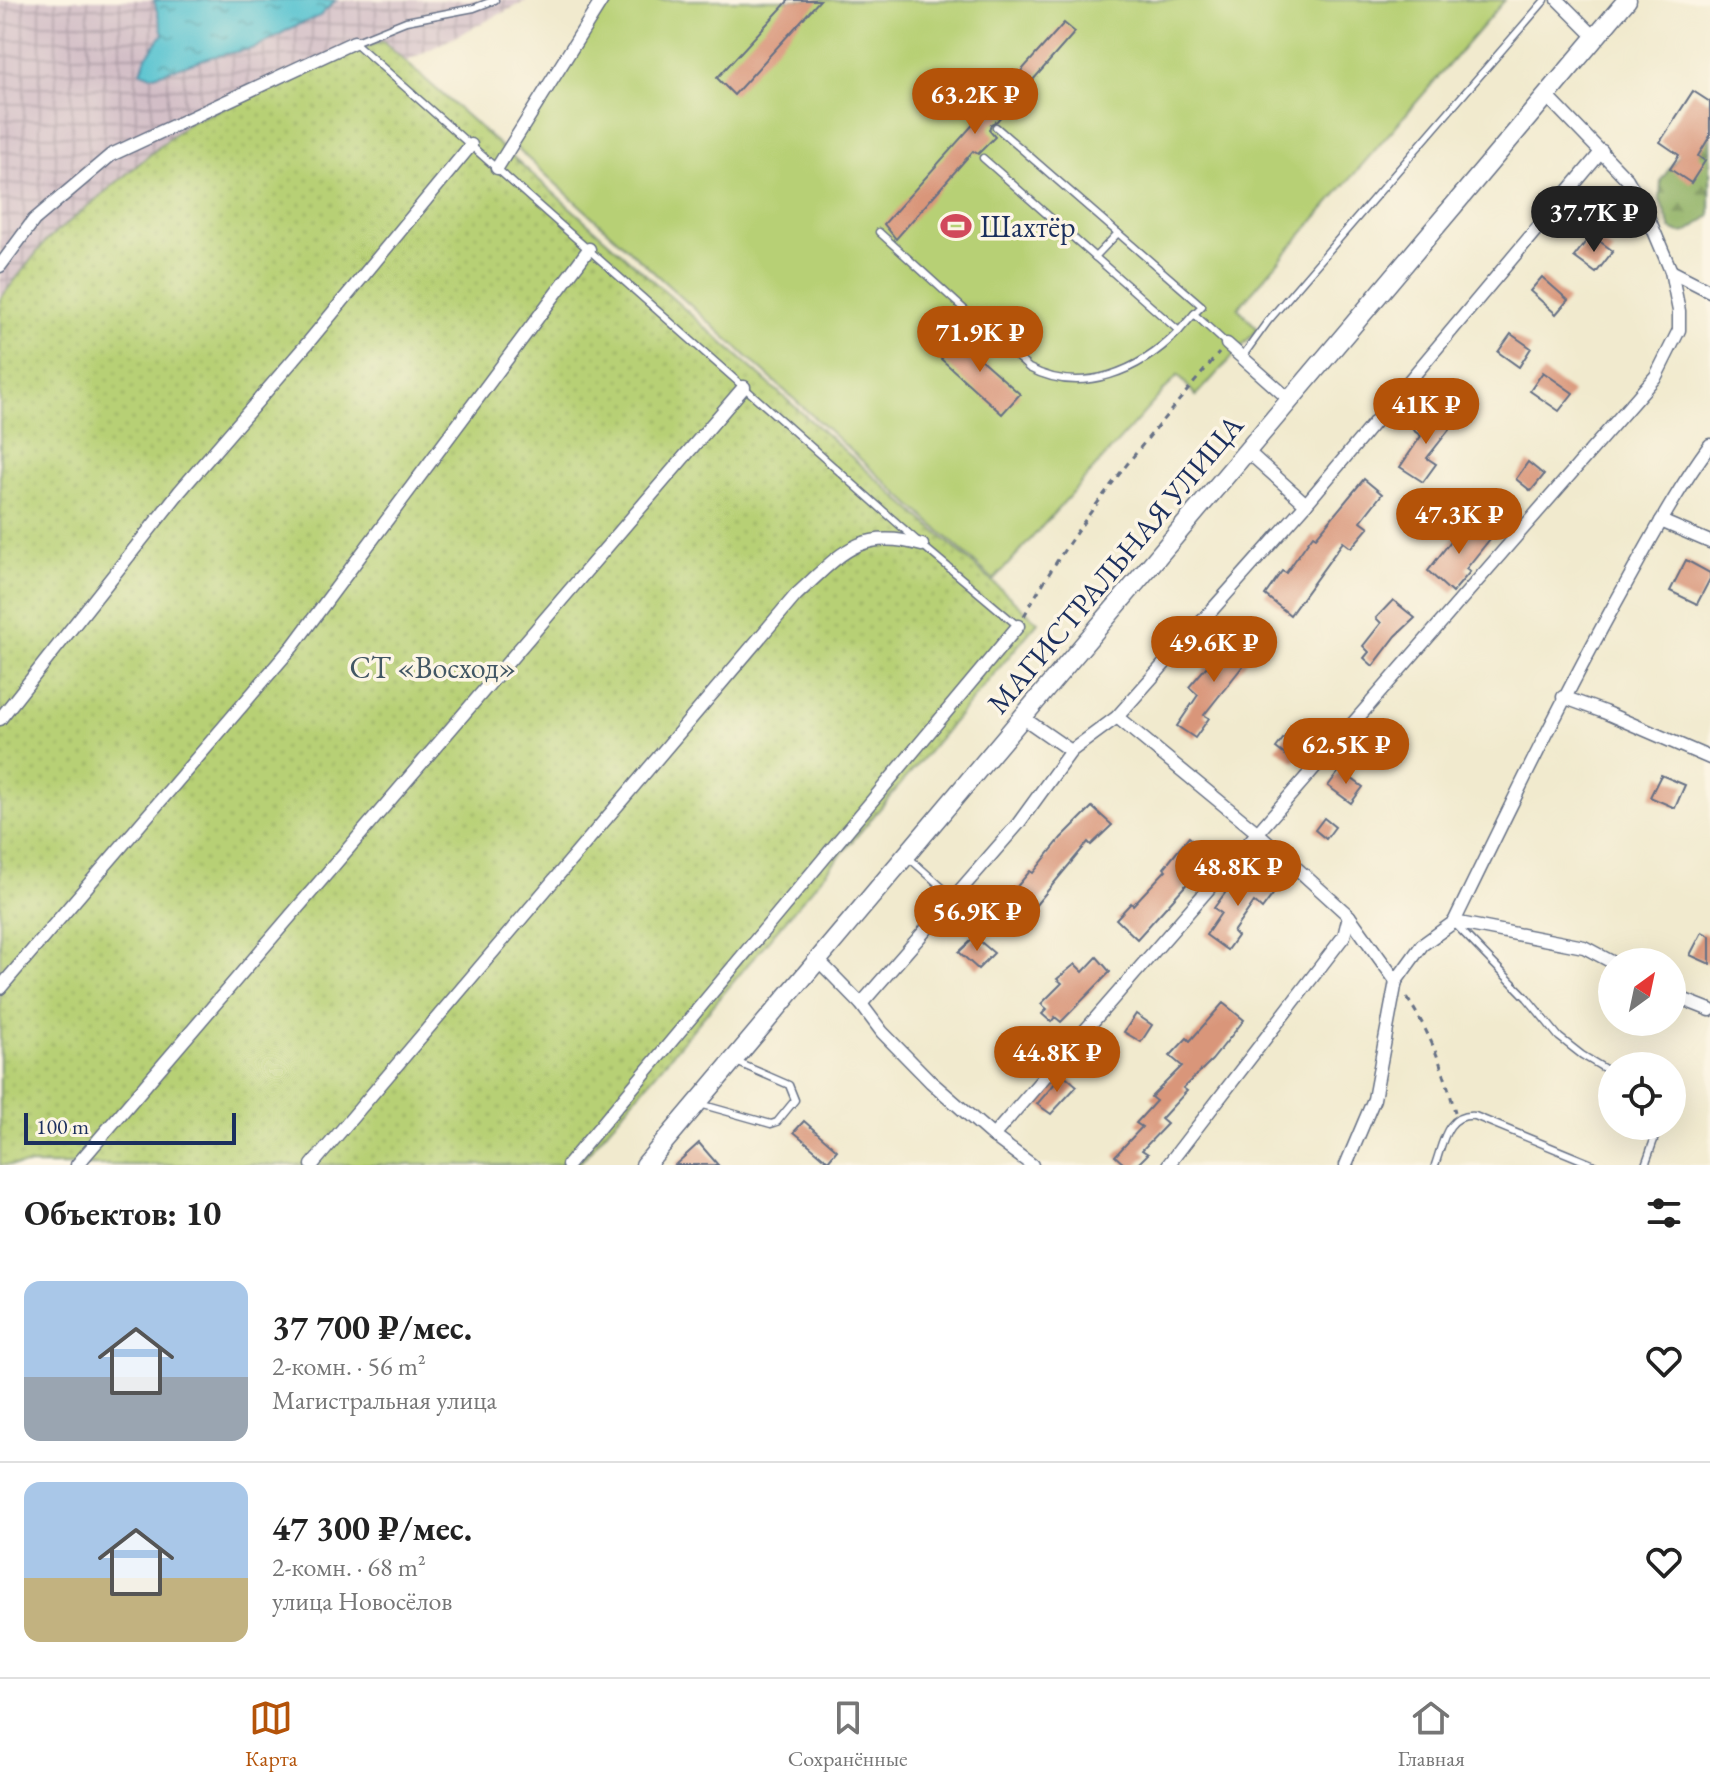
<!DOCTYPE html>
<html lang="ru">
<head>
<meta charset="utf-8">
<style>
	:root { --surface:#fff; --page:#f2f2f2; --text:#222; --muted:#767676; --line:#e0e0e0; --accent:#b45309 }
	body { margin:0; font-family:"EB Garamond",serif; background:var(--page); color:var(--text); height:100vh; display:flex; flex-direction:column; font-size:30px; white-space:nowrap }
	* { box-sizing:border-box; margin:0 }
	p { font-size:26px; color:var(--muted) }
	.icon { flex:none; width:44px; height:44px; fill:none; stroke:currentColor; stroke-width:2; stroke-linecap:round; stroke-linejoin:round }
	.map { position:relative; height:1165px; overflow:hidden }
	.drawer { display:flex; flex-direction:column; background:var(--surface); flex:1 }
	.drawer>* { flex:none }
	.needle { width:52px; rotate:33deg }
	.tools { position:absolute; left:1598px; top:948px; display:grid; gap:16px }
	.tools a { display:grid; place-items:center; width:88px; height:88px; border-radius:50%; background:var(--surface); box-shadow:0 8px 32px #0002; font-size:40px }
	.scale { position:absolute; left:24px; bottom:20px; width:212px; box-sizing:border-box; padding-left:8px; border:4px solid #1b2f5e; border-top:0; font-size:22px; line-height:28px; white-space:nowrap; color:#1b2f5e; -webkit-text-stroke:6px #fcf5e5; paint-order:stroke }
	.price { position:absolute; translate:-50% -68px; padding:0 18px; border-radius:28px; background:var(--accent); color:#fff; font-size:26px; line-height:52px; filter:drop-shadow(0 2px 4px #0008) }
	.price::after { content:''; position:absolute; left:50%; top:48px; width:24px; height:18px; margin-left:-12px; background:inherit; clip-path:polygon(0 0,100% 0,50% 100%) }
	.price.active { background:#222; color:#fff }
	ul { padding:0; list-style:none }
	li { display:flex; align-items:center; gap:24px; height:200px; padding:0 24px }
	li+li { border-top:2px solid var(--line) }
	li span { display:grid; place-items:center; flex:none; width:224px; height:160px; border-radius:16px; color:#555 }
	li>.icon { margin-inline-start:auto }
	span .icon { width:96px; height:96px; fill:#fffc; stroke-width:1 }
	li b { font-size:34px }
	h2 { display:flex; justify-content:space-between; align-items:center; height:96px; padding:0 24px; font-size:34px }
	.menu { display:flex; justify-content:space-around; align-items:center; height:112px; border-top:2px solid var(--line); background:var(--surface); font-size:22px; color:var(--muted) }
	.menu a { display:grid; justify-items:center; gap:4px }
	.menu .active { color:var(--accent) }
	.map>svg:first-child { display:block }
	.industrial { fill:url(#industrial-grid) }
	.forest { fill:url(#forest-firs); stroke:#567062; stroke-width:2 }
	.garden { fill:url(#garden-dots); stroke:#69806a; stroke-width:2 }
	.pitch { fill:#b7d075; stroke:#69806a; stroke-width:2 }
	.water { fill:url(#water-ripples); stroke:#387997; stroke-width:2 }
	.building { fill:#d9967a }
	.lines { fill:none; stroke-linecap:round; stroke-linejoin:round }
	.service-casing { stroke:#667085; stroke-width:9 }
	.minor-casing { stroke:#667085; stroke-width:15 }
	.secondary-casing { stroke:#667085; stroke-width:21 }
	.path { stroke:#667085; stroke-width:3; stroke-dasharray:6 6; stroke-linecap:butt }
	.service { stroke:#fff; stroke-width:6 }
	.minor { stroke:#fff; stroke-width:12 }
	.secondary { stroke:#fff; stroke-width:18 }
	.labels { text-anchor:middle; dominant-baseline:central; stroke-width:7; stroke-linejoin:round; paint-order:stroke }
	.poi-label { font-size:30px; fill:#1b2f5e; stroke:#fcf5e5; text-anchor:start }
	.street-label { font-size:30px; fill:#1b2f5e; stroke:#fcf5e5 }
	.park-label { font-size:30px; fill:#425764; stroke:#fcf5e5 }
</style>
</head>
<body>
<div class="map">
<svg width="1710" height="1165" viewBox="0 0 1710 1165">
	<defs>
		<pattern id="industrial-grid" width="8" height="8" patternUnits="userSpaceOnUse" patternTransform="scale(2)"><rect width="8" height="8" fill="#d2bdc6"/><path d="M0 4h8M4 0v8" fill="none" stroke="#aa9aa4"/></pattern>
		<pattern id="forest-firs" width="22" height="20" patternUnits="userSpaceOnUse" patternTransform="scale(2)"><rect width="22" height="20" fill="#91b266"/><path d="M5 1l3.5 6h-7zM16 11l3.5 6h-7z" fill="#769157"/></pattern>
		<pattern id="garden-dots" width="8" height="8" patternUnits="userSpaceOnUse" patternTransform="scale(2)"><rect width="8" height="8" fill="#b7d075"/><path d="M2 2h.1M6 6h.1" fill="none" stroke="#9db368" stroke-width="1.8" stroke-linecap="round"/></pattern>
		<pattern id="water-ripples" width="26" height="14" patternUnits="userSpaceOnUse" patternTransform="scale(2)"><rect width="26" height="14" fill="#56c3d0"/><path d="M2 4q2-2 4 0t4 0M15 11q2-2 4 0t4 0" fill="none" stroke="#469fac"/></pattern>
	</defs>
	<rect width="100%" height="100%" fill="#fcf5e5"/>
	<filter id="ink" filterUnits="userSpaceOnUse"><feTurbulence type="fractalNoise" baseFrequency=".0125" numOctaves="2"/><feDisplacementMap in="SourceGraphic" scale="16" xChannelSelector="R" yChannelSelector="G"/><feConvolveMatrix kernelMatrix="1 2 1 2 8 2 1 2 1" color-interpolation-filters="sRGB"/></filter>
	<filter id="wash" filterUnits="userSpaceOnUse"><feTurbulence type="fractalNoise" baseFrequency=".006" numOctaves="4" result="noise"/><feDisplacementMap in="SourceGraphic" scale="32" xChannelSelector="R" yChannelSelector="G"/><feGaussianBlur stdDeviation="1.8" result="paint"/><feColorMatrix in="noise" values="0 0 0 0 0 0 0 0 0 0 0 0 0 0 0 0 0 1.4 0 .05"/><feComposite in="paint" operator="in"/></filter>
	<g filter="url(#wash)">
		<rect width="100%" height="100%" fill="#f1eace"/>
		<path class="industrial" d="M0,0H528L117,207L0,394Z"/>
		<path class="forest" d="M1710,100V216L1687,232L1680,233L1671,229L1660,200L1661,180L1688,143Z"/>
		<path class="garden" d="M382,41L1038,622L578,1165H0V299L46,241L188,123Z"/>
		<path class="pitch" d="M609,0H1505L1238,308L1258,329L1196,396L1178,375L994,580L513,145Z"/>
		<path class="water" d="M154,0H336L320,16L293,27L255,48L211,57L151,76L141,72L146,57L163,34Z"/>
		<g id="blocks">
			<g class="building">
				<path d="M789,0H820L734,95L717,78Z"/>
				<path d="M1064,23L1075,32L997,121L991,124L989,130L995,137L978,154L973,151L896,239L884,224Z"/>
				<path d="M1693,91L1710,102V136L1698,156L1705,161L1691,183L1670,169L1679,155L1660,142Z"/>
				<path d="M1591,235L1613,251L1596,273L1574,257Z"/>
				<path d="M1542,277L1568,300L1556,314L1530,291Z"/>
				<path d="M966,331L976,340L969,349L1020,394L1002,414L941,359Z"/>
				<path d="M1511,334L1531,348L1519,367L1498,352Z"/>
				<path d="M1543,372L1573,393L1559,411L1530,391Z"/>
				<path d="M1429,410L1452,426L1427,458L1436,464L1423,482L1400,467L1421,436L1413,430Z"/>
				<path d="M1528,462L1544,475L1531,491L1516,479Z"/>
				<path d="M1364,479L1382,494L1361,521L1369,527L1351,548L1343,542L1290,615L1265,595L1282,571L1286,573L1313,535L1316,537Z"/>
				<path d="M1467,520L1490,539L1466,569L1470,572L1452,593L1428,571Z"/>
				<path d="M1686,560L1710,573V579L1697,604L1670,591Z"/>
				<path d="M1393,600L1415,618L1396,636L1373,666L1364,658L1369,652L1363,646L1381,623L1376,618Z"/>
				<path d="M1234,635L1254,652L1204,715L1209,718L1195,738L1177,726L1198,695L1189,687L1207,666L1209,668Z"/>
				<path d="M1300,717L1308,725L1303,729L1314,739L1294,762L1276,748Z"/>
				<path d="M1340,770L1363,787L1351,803L1328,786Z"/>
				<path d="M1661,775L1685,785L1675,808L1650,797Z"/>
				<path d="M1092,807L1112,825L1091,845L1088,842L1035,906L1015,889L1030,871L1033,873L1061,838Z"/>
				<path d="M1324,818L1335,827L1326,839L1315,830Z"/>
				<path d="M1189,837L1212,856L1137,939L1116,919L1131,903L1133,905L1166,870L1164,868Z"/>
				<path d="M1254,872L1271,885L1269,888L1274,893L1262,909L1254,902L1233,932L1237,936L1227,950L1206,935L1221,913L1214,908L1228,889L1233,894L1247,875L1250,878Z"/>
				<path d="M1702,932L1710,936V964L1690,955Z"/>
				<path d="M975,937L994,953L978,969L959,952Z"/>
				<path d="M1097,957L1110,972L1061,1022L1055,1017L1051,1022L1042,1014L1047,1009L1041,1004L1062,983L1057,979L1075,964L1083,972Z"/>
				<path d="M1223,1003L1244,1020L1212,1060L1183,1088L1187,1091L1161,1119L1167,1124L1142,1150L1148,1154L1137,1165H1125L1115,1156L1142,1127L1136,1123L1156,1101L1151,1097L1182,1066L1170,1056L1187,1038L1190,1041Z"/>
				<path d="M1136,1014L1152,1025L1141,1042L1124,1032Z"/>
				<path d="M1063,1074L1077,1086L1051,1114L1037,1104Z"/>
				<path d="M804,1121L837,1150L828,1161L794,1132Z"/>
				<path d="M699,1143L718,1165H675Z"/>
			</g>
		</g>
	</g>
	<g filter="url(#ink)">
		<use href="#blocks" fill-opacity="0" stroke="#667085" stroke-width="2"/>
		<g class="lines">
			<g class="service-casing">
				<g id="service">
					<path d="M495,0L474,8L406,21L354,42L922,545L1018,626"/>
					<path d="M996,127L1202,306L1194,314L1227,344"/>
					<path d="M983,158L1179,331L1194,314"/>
					<path d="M879,232L1029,368C1082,396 1140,371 1179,331"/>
					<path d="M1095,257L1118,233"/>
					<path d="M1242,357L1268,321L1545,0"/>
					<path d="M908,857L953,897"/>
					<path d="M1456,925L1527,998L1559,1037L1582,1055L1612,1073"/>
					<path d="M700,1104L771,1124L777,1122L795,1100L789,1085L734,1061"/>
					<path d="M1435,1165C1443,1143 1446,1113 1475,1116L1594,1165"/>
					<path d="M1645,1165L1659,1126"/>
				</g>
			</g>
			<g class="minor-casing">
				<g id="minor">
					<path d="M1558,0L1595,37"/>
					<path d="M497,168L602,0"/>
					<path d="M0,266L34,220L111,155L354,42"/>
					<path d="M1671,271L1710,291"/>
					<path d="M1227,344L1290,400"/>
					<path d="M1247,451L1306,504"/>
					<path d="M1661,521L1710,542"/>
					<path d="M1563,697L1604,712L1710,758"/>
					<path d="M1022,717L1071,751"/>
					<path d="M1117,717L1259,834L1349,916L1344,936L1168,1165"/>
					<path d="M0,719L180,491L307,344L471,145"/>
					<path d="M1349,916L1396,981"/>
					<path d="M1454,922L1584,947L1612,962"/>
					<path d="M817,959L861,1004L882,1032L931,1082L993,1136L1032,1165"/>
					<path d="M0,988L293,646L589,249"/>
					<path d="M1672,995L1710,1010"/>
					<path d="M861,1004L1018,824L1071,751L1117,717L1306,504L1602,151"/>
					<path d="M993,1136L1656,376L1679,330V311L1671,271L1646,212L1627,179L1548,97"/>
					<path d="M77,1165L744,387"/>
					<path d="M312,1165L796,595C841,554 859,527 922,545"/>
					<path d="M568,1165L1018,626"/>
					<path d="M1346,1165L1374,1099L1396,981L1422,945L1454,922C1508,811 1562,699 1622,591C1650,541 1676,491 1710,445"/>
				</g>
			</g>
			<g class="secondary-casing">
				<path id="secondary" d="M645,1165L1627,0"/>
			</g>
			<g class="path">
				<path d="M1024,616C1077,520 1149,436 1219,353"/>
				<path d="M1407,998C1431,1034 1444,1070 1455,1112"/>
			</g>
			<use href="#service" class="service"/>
			<use href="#minor" class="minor"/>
			<use href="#secondary" class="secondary"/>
		</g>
	</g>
	<defs>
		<g id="stadium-bare" transform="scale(2.4)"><path d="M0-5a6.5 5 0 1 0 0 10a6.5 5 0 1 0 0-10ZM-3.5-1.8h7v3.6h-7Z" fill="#d1495b" stroke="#fcf5e5" stroke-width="2.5" paint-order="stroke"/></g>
	</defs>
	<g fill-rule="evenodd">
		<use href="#stadium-bare" x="956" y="226"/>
	</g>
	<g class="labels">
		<g class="poi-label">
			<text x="980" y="226">Шахтёр</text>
		</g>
		<g class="street-label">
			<text transform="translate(1115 564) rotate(-50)">МАГИСТРАЛЬНАЯ УЛИЦА</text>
		</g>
		<g class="park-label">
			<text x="433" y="667">СТ «Восход»</text>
		</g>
	</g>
</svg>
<div class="tools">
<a><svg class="needle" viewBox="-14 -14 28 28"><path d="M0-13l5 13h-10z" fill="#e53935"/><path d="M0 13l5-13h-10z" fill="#767676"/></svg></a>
<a><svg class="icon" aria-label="locate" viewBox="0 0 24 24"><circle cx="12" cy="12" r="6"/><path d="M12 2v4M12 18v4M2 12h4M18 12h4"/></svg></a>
</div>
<div class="scale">100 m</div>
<b class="price" style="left:975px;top:136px">63.2K ₽</b>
<b class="price active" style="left:1594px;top:254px">37.7K ₽</b>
<b class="price" style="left:980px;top:374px">71.9K ₽</b>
<b class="price" style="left:1426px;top:446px">41K ₽</b>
<b class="price" style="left:1459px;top:556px">47.3K ₽</b>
<b class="price" style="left:1214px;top:684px">49.6K ₽</b>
<b class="price" style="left:1346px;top:786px">62.5K ₽</b>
<b class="price" style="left:1238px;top:908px">48.8K ₽</b>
<b class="price" style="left:977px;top:953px">56.9K ₽</b>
<b class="price" style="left:1057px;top:1094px">44.8K ₽</b>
</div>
<section class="drawer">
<h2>Объектов: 10<svg class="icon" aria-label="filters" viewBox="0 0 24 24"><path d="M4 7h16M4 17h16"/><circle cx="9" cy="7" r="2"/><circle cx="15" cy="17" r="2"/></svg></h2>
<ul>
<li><span style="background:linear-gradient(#a9c7e8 60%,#9aa5b1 0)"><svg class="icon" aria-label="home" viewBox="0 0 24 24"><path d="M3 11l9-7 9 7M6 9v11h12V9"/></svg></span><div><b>37 700 ₽/мес.</b><p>2-комн. · 56 m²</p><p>Магистральная улица</p></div><svg class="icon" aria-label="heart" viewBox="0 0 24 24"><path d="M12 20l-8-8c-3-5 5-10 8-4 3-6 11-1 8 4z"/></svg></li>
<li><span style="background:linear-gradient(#a9c7e8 60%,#c2b280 0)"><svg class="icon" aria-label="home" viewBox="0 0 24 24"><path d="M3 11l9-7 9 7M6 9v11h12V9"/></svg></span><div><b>47 300 ₽/мес.</b><p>2-комн. · 68 m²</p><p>улица Новосёлов</p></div><svg class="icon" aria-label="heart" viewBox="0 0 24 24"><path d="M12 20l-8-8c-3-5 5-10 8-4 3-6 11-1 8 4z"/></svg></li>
</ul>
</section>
<nav class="menu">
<a class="active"><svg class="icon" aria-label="map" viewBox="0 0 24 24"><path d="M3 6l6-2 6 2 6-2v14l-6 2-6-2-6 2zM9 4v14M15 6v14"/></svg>Карта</a>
<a><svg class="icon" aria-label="saved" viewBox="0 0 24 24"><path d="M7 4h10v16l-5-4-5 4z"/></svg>Сохранённые</a>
<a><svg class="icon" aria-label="home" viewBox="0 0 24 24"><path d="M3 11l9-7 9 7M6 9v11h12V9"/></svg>Главная</a>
</nav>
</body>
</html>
